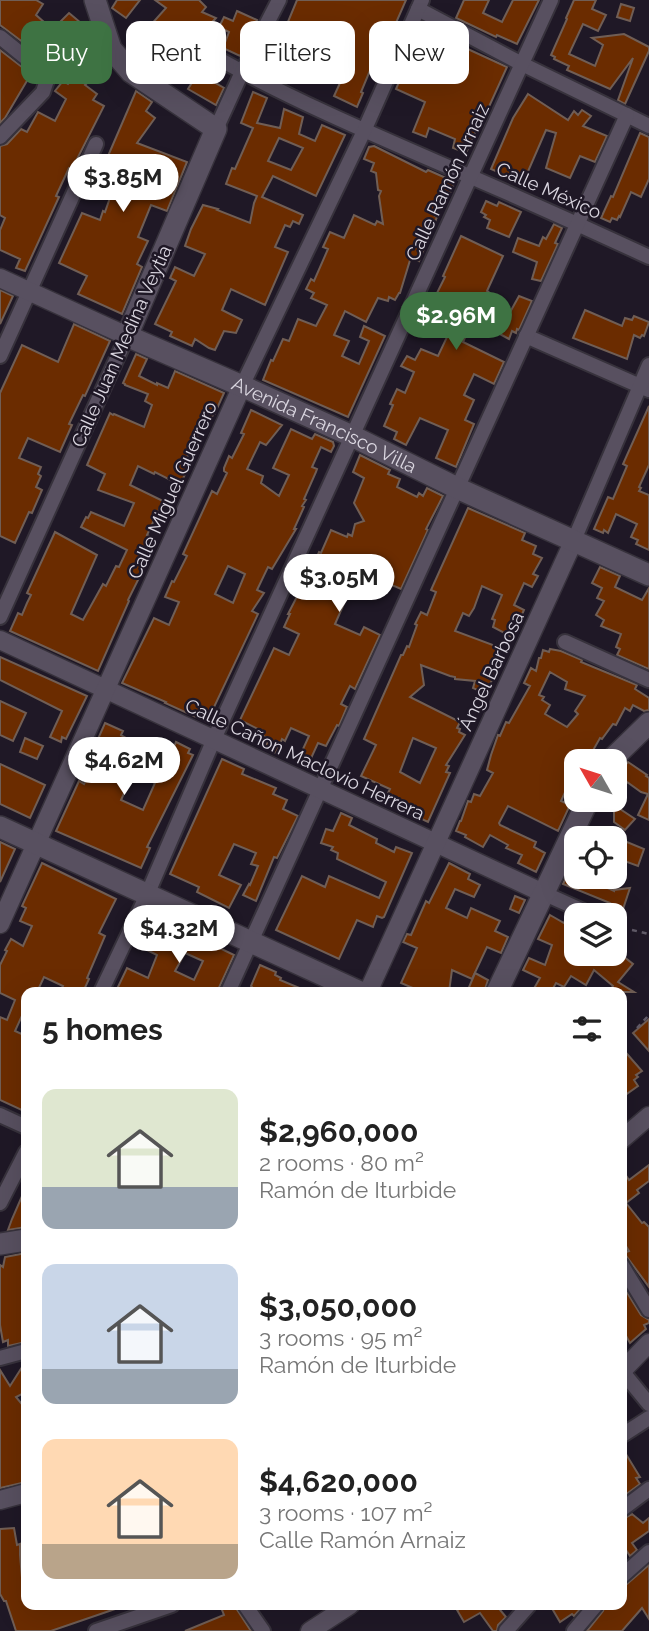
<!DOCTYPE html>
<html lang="en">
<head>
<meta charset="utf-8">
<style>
	:root { --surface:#fff; --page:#f2f2f2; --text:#222; --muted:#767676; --accent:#3e7343 }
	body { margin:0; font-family:Raleway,sans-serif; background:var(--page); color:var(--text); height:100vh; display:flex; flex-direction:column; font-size:26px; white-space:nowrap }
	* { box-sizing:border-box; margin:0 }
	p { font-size:23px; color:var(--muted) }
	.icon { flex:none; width:38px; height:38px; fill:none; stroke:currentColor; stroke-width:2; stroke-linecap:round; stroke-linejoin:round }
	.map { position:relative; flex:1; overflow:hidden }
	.drawer { position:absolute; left:21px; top:987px; width:606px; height:623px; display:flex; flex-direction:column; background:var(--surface); border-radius:14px; box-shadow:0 7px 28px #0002 }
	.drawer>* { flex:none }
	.hud { position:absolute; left:21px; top:21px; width:607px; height:63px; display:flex; gap:14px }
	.needle { width:46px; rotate:309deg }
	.fabs { position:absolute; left:564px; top:749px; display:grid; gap:14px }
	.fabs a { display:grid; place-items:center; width:63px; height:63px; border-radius:14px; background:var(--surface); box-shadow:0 7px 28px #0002; font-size:35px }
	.price { position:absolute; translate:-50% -60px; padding:0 16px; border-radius:24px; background:#fff; color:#222; font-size:23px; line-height:46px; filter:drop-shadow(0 2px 4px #0008) }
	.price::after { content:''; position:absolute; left:50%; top:42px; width:21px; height:16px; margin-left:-10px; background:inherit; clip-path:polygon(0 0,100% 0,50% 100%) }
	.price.selected { background:var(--accent); color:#fff }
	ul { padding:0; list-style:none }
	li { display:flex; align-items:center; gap:21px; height:175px; padding:0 21px }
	li span { display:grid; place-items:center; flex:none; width:196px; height:140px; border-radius:14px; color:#555 }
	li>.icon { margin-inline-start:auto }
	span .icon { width:84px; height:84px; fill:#fffc; stroke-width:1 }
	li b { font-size:30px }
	h2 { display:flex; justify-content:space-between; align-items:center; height:84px; padding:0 21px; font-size:30px }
	.tag { padding:0 24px; border-radius:14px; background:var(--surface); box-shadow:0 7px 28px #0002; font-size:24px; line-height:63px }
	.tag.selected { background:var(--accent); color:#fff }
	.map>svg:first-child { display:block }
	.building { fill:#6b2c00; stroke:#705e55; stroke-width:2; fill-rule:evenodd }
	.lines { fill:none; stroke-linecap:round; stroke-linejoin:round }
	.minor-casing { stroke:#37323c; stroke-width:18 }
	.tertiary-casing { stroke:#37323c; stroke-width:21 }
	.secondary-casing { stroke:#37323c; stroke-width:24 }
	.path { stroke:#625c69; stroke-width:2.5; stroke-dasharray:5 5; stroke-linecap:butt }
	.minor { stroke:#585060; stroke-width:14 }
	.tertiary { stroke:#585060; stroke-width:18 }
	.secondary { stroke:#585060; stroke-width:21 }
	.labels { text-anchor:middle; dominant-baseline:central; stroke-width:5; stroke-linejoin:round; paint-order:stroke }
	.street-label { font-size:19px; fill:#dad6e0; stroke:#1f1826 }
</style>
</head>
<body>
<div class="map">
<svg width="649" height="1631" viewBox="0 0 649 1631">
	<rect width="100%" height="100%" fill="#1f1826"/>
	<g class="building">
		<path d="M0,0H36L43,4L36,15L53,30L36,52L0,25Z"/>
		<path d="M117,0H140L126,18L112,8Z"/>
		<path d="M155,0H199L206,7L202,12L216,18L199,36L185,30L168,50L157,41L160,37L149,27L166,8Z"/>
		<path d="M297,0H406L381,57L374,70L371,68L361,92L363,93L357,107L334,96L340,83L337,81L339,75L321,67L330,46L309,36L307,40L292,35L285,29Z"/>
		<path d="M464,0H489L483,13L502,22L513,0H539L517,44L497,35L496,37L456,18Z"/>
		<path d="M574,0H596L592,9L606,15L598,31L583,24L569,54L595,66L603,45L592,38L624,34L649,47V51L625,104L618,100L633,58L610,89L567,70L569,66L554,59L555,57L551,55L567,19L566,18Z"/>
		<path d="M621,4L634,8L630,21L617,17Z"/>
		<path d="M237,11L257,20L240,56L223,48L229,32L219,27L224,17L233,21Z"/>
		<path d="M69,13L87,28L76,39L66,30L63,33L56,26Z"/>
		<path d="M422,28L507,67L478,131L476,130L466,153L453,148L455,139L429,128L426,137L413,132L425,102L396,89Z"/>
		<path d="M283,32L291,36L286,50L277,46Z"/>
		<path d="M0,50L31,74L5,118L0,123Z"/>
		<path d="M88,57L101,69L85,85L97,94L93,100L104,106L72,169L69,168L56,196L59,197L25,271L16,268L20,259L0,250V230L5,218L0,215V146L7,144L21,129L27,132L38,112L55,121L66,99L55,91L63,81L68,84Z"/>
		<path d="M198,73L224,88L216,105L188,89Z"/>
		<path d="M136,91L152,102L146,111L155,118L137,143L187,162L167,211L151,205L138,237L148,241L137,264L142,267L122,314L78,294L87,276L59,263L82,213L100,220L103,211L105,212L113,189H111L119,160L108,156Z"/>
		<path d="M253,92L267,98L257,123L280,128L284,109L303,117L299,134L315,141L322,125L345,135L316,196L273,176L262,197L303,215L299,224L293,221L290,227L285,225L275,247L288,252L265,305L231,289L222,310L242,320L236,333L224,331L215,350L209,348L195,339L192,346L170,336L172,332L155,324L176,281L170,278L175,267L194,276L205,254L185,246L191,229L203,205L218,209L217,210L250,223L254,203L257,196L226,184L232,168L235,169L253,128L241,123ZM279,138L303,148L291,170L268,161Z"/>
		<path d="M528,94L568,120L574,111L578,115L582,110L591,116L583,126L607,136L595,162L580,156L570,178L546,168L556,133L546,130L523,183L491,169L513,118Z"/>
		<path d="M640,133L649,137V179L641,197L631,192L620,217L619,216L617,220L612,218L610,222L601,218L611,196L613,197Z"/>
		<path d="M374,146L426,172L428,170L455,182L449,195L444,192L435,216L437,217L419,261L411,257L400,293H399L395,300L389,297L388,301L378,298L366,322L345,311L334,335L349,341L342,356L359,364L369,341L360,337L364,326L385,336L348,417L263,380L271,360L273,361L283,339L289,341L298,319L316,326L327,305L311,298L314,293L306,289L311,279L314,281L328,249L323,247L330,232L344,238L354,215L375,225L377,221L383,224L379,196L381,191L378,190L376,173L371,171L374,163L364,159L369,147Z"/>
		<path d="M486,201L497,206L499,202L521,212L509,237L487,228L490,220L484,217L486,215L481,212Z"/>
		<path d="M554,224L562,228L555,243L558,244L541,281L532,279L537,262L513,252L518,238L539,246L543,237L546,239Z"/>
		<path d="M461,236L503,256L487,291L496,297L492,304L509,314L519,296L532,301L519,330L517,329L516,333L512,331L509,339L498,333L472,322L463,342L504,362L494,384L474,374L464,395L474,400L465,420L474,424L456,467L436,458L448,430L420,418L406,445L394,439L397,432L384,426L393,405L390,404L397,389L405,393L414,372L401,366L407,356L415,360L421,349L438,356L448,335L435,329L444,308L432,303L445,277L443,276Z"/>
		<path d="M0,290L13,296L0,324Z"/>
		<path d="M585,310L622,326L625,318L632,320L634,316L649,322L644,336L642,335L640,338L634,335L627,359L573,338Z"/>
		<path d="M74,324L110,341L85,396L83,395L69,424L72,425L60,452L28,438L19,458L41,467L38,474L41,476L36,487L42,490L32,513L29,512L15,543L0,536V393L22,345L58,362Z"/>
		<path d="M136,354L147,359L139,376L157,385V383L168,388L175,371L224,393L215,413L214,412L209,425L204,423L185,461L190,464L180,485L155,472L154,474L138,466L130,485L163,501L147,535L151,537L141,561L145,563L144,568L128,600L129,601L98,671L10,631L18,613L22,615L27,603L31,595L27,593L55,532L97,555L71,614L83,620L103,584L106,586L116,566L119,567L127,550L81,527L86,517L88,518L91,512L124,526L134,503L98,490L105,474L87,465L110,413L113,415L114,414L144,427L152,405L145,401L148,394L125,385V384L123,383Z"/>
		<path d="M649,406V465L639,487L641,488L639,491L649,495V550L636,544L638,540L631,537L637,524L616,514L608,533L604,530L603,533L594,529L608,497L613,499L627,466L623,464Z"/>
		<path d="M251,410L282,425L266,445L260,442L247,469L263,476L261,483L279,496L289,475L273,468L291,429L312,439L315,434L333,442L334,446L331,452L321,447L312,467L317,469L316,472L304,499L306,500L302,506L304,507L294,529H296L272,569L268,567L257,590L264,593L252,611L258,614L207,722L165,703L166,702L122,683L154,618L169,625L179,602L165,597L172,581L174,582L187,556L183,554L212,491L217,494L227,473L224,471V468L229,456L232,458L244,434L241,433ZM228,566L245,574L233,603L215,594Z"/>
		<path d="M360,455L390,470L388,474L400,479L397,487L417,497L419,493L423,496L427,488L443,496L426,529L428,530L401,589L385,582L381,592H379L354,581L335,624L360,635L364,627L380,635L355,689L350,686L341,704L347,707L339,726L337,725L326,746L318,743L307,767L297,762L309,736L291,728L285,741L282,739L276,753L265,747L269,739L259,734L260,730L240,720L274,648L289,655L299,634L284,627L290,614H288L303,585L304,586L319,552L321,553L331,530L347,537L348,534L352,536L355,524L364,521L354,503L364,478L353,472Z"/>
		<path d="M468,508L525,533L522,540L536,546L533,554L542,558L533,574L538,576L532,587L524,583L514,605L524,610L512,637L493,627L495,620L492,619L502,595L482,586L474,608L469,616L463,613L455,631L501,648L492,671L495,673L486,694L473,688L475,681L455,679V677L450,676L421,665L424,685L410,697L460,722L457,728L460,729L459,732L465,735L446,765L449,766L446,772L450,773L428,822L411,814L414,808L388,793L390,789L361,776L376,745L364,739L401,655H403L407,646L409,647L417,625L415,624L421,612L427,615L436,592L431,590ZM413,738L436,748L420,783L400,772Z"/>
		<path d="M600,567L620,576L615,587L642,600L649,588V669L617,655L620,649L616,647L621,634L601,626L604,620L596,615L604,601L597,598L602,588L592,583Z"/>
		<path d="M550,649L561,651L582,660L581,662L637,685L635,689L649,698V710L644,711L633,705L630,711L625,708L616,725L613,724L602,739L600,738L587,761H576V776L573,775L561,801L570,805L558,831L508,806L499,823L500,825L536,842L534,847L545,853L536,872L518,863L522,855L506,848L508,845L490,835L483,847L465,837L466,835L456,831L460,821H461L468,801L471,802L474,794L480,796L493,773L487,770L491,755L498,735L500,736L506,722L509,723L530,686L524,683L531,668L536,671L539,658H541L543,650L549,652ZM550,672L567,682L565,689L585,696L575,711L578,714L567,727L545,714L550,705L542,700L544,697L539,695Z"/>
		<path d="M0,657L87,696L66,739L62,737L61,742L50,737L62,711L0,680Z"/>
		<path d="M0,701L26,713L13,741L0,735Z"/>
		<path d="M105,723L123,731L121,735L154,754L155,751L167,756L172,746L174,747L176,742L190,749L188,753L193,755L147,847L150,848L141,868L56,831L79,781L84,784L86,780L89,781L102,752L94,748ZM133,773L155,783L143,810L121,800Z"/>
		<path d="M25,738L43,746L37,759L20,752Z"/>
		<path d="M222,759L244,769L242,774L276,788L273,794L287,800L283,809L298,816L277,858L274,857L256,901L243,895L249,884L250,885L258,866L251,864L256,853L234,844L219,875L241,885L229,908L197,892L199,887L170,874Z"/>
		<path d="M628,762L647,775L646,776L649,778V820L638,815L648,794L641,792L627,782L626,784L615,776Z"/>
		<path d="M0,764L45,785L30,818L0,804Z"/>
		<path d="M614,805L635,819L625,830L614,822Z"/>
		<path d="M341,813L352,818L349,825L377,839L376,843L394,852L396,847L412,853L384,917L382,918L377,916L373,927L357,920L339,959L276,930L302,876L325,887L329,876L379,898L386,882L337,859L338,853L331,850L333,847L321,843L326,829L333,831Z"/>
		<path d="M622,840L644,849L638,866L616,858Z"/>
		<path d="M0,842L15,849L0,882Z"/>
		<path d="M576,857V877H592L590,880L614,891V890L630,888L623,909L621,908L620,911L608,906L610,903L563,884Z"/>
		<path d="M614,857L624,862L614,885Z"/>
		<path d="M42,863L116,899L99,933L105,936L87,978L89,979L83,992H60L63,986L44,977L37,992H26V1007L15,1031L26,1036V1112L0,1100V1017L7,1020L15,1000L0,993V965L7,951L5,950L11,939L23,946L32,926L20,921L26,908L22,906Z"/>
		<path d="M449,863L470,874L468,879L480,885L474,897L455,889L446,908L467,918L471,908L500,921L495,931L508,937L501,953L487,947L472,979L452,970L449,992H422L401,983L417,948L403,942L407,934L411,935L426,901L429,903Z"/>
		<path d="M515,896L525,900L519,913L510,909Z"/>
		<path d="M550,915L564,923L566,918L576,924V954H614V949L633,964L618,982L634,992H609L613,986L594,970L586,985L571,976L564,987L556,983L551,992H532L540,978L523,970L529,958L545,965L552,945L538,939Z"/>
		<path d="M152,921L194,941H195L197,937L234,955L217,992H124L117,989L127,968L148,978L157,955L143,948L147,939L145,938ZM185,953L203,961L194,980L175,971Z"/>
		<path d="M260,965L276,972L275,975L281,978L280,980L309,992H250L252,987L251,986Z"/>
		<path d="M475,973L488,980L485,989L483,992H467Z"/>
		<path d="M649,1019V1051L633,1033Z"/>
		<path d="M621,1047L642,1071L636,1075L638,1077L634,1080L638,1086L621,1098Z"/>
		<path d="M649,1165V1181L637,1190L639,1193L626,1203L642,1223L644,1222L649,1227V1287L624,1253L629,1251L621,1238V1168L629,1180Z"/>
		<path d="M26,1187V1227L8,1230L12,1219Z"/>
		<path d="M26,1253V1282L22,1289L26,1303V1342L8,1346V1340L3,1342L0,1325V1265L3,1267L5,1257Z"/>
		<path d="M621,1283L641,1315L649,1320V1323L644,1325L646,1329L630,1343L625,1334L621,1336Z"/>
		<path d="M26,1361V1392L16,1397L26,1409V1482L0,1488V1370L10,1386Z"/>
		<path d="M621,1446L640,1477L636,1478L640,1484L621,1498Z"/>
		<path d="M632,1514L643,1523L649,1518V1531L632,1543L637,1550L630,1556L626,1550L625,1551L623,1549L621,1550V1520Z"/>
		<path d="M14,1528L17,1545L20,1544V1555L23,1589L26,1605H121V1607L51,1631H16L6,1601H4L0,1594V1529Z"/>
		<path d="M649,1565V1619L642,1608L622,1631H587L603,1611L605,1605H621V1587L627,1584Z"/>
		<path d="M220,1605H234L251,1631H185L224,1615Z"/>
		<path d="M467,1605H496L506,1617L498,1625L497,1631H493L480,1613L464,1622L457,1610Z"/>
		<path d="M550,1605H584L574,1616L572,1614L560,1622Z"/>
	</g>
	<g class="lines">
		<g class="minor-casing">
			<g id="minor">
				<path d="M418,9L522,64L649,126"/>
				<path d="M0,37L41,70L47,80L43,92L0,137"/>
				<path d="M217,58C298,103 384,139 469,176C529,202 589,229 649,257"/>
				<path d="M216,129L242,72L279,0"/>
				<path d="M526,336L649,390"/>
				<path d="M0,356L96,144"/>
				<path d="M242,386L364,131L422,0"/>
				<path d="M574,540L649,365"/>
				<path d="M0,617L127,336"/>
				<path d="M565,642L649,680"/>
				<path d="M543,893L592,915"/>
				<path d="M614,926L618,928"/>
				<path d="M101,992L147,895L214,739L551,0"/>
				<path d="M228,992L627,115"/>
				<path d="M0,1115L26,1127"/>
				<path d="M0,1203L26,1152"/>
				<path d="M621,1264L649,1310"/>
				<path d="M0,1358L26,1351"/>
				<path d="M622,1371L649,1404"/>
				<path d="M621,1436L649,1418"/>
				<path d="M621,1510L649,1489"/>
				<path d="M621,1577L649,1552"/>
				<path d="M245,1605L263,1631"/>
				<path d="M96,1631L172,1605"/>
				<path d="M506,1631L529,1605"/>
				<path d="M574,1631L596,1605"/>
			</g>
		</g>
		<g class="tertiary-casing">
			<g id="tertiary">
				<path d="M0,278L127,336"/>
				<path d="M0,640L543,893"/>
				<path d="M0,924L242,386"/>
				<path d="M368,992L574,540"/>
				<path d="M621,1140L649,1116"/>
				<path d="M621,1372L649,1343"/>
				<path d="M0,1500L26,1493"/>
				<path d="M310,1631L350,1605"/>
			</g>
		</g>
		<g class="secondary-casing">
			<g id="secondary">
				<path id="s1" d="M95,0L111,49L131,72L216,129L127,336L242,386L352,436L457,488L649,575"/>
				<path d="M610,761L649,723"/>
				<path d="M0,827L360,992"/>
				<path d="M497,992L588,800"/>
				<path d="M0,1244L26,1240"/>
			</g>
		</g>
		<g class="path">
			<path d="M632,930L649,934"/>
			<path d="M637,1028L649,1015"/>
		</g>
		<use href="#minor" class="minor"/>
		<use href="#tertiary" class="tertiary"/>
		<use href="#secondary" class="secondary"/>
	</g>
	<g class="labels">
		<g class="street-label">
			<text transform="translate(447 182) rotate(-65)">Calle Ramón Arnaiz</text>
			<text transform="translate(549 190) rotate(24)">Calle México</text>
			<text transform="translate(121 346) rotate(-66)">Calle Juan Medina Veytia</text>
			<text stroke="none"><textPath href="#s1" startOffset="626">Avenida Francisco Villa</textPath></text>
			<text transform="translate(172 490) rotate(-66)">Calle Miguel Guerrero</text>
			<text transform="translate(491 671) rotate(-65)">Ángel Barbosa</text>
			<text transform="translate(305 759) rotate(25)">Calle Cañon Maclovio Herrera</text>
		</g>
	</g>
</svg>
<div class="fabs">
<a><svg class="needle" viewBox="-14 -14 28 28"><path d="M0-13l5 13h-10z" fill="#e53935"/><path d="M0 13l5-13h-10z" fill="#767676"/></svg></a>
<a><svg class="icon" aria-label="locate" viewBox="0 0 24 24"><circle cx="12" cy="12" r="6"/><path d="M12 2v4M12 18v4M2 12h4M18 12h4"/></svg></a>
<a><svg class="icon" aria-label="layers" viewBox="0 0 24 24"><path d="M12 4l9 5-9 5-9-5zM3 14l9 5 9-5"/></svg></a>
</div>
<b class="price" style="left:123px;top:214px">$3.85M</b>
<b class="price selected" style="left:456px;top:352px">$2.96M</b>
<b class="price" style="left:339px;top:614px">$3.05M</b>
<b class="price" style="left:124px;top:797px">$4.62M</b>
<b class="price" style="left:179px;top:965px">$4.32M</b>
<div class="hud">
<a class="tag selected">Buy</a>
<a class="tag">Rent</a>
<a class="tag">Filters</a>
<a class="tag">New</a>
</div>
<section class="drawer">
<h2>5 homes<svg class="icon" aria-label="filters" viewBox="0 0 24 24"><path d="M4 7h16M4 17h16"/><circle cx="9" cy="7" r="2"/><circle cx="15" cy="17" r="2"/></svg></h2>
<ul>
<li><span style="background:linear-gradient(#dfe7d0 70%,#9aa5b1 0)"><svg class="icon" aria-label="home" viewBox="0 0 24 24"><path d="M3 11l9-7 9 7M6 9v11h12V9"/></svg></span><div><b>$2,960,000</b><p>2 rooms · 80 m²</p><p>Ramón de Iturbide</p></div></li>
<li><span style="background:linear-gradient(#c9d6e8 75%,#9aa5b1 0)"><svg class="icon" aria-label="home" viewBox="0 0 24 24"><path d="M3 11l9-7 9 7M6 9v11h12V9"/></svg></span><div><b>$3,050,000</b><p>3 rooms · 95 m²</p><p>Ramón de Iturbide</p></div></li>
<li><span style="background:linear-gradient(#ffd9b3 75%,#b9a48a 0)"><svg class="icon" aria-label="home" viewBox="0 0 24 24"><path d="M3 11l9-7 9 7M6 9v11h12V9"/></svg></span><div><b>$4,620,000</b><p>3 rooms · 107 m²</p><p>Calle Ramón Arnaiz</p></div></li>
</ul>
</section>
</div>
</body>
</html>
